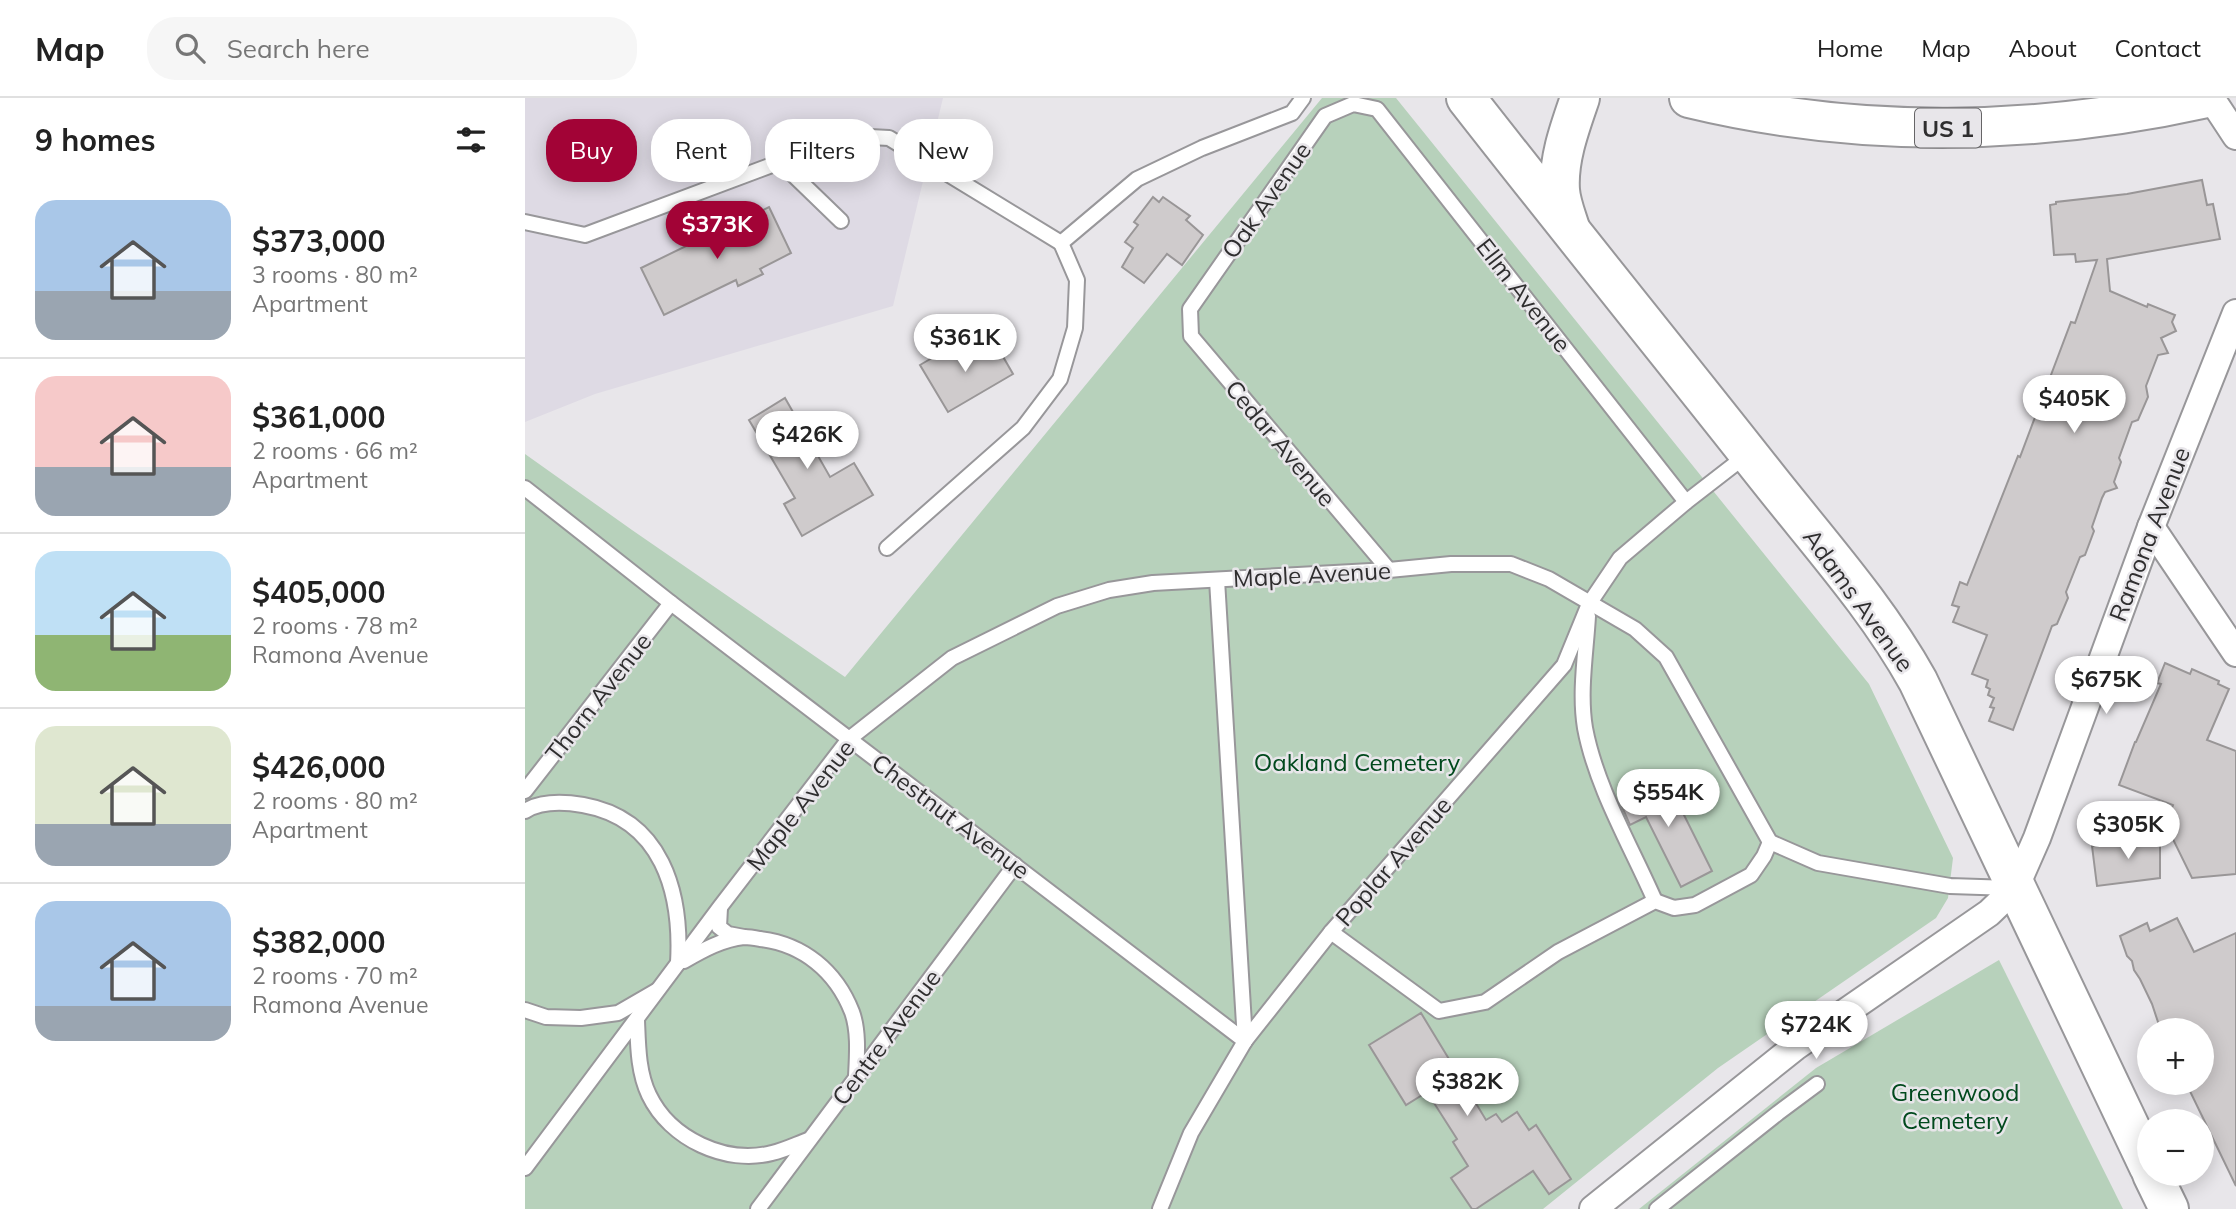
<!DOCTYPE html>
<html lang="en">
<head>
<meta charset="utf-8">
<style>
	:root { --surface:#fff; --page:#f6f6f6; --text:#222; --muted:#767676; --line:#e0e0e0; --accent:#a20336 }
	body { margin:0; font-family:Mulish,sans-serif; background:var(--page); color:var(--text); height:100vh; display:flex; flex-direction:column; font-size:26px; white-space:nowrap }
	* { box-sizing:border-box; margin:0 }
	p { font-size:23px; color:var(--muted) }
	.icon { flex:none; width:38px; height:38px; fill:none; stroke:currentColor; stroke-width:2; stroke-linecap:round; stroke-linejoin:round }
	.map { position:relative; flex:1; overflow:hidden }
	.side { display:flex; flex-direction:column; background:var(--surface); width:525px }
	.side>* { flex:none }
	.guide { position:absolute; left:21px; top:21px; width:665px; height:63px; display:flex; gap:14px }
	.tools { position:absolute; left:1612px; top:920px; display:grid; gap:14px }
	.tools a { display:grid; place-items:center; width:77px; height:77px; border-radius:50%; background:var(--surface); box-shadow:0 4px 18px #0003; font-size:35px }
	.price { position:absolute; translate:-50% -60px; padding:0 16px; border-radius:24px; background:#fff; color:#222; font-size:23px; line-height:46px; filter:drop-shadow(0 2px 4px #0008) }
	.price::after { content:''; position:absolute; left:50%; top:42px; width:21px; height:16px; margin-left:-10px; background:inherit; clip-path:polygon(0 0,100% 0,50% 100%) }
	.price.current { background:var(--accent); color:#fff }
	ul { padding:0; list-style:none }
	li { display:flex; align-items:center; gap:21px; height:175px; padding:0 35px }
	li+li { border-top:2px solid var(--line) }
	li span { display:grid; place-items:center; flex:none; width:196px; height:140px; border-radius:21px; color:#555 }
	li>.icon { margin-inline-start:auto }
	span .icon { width:84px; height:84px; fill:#fffc; stroke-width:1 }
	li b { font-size:30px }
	h2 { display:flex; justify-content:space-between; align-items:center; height:84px; padding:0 35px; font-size:30px }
	.tag { padding:0 24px; border-radius:28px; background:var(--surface); box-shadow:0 4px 18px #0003; font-size:24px; line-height:63px }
	.tag.current { background:var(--accent); color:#fff }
	header { display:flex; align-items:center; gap:42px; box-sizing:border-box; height:98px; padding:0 35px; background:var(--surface); border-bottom:2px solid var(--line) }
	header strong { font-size:33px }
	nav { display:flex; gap:38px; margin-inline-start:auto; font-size:24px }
	.search { width:490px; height:63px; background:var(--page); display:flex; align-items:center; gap:18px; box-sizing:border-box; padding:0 24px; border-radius:28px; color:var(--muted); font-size:26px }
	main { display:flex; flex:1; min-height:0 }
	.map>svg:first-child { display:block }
	.built { fill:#dedae4 }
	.green { fill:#b7d1bb }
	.building { fill:#cfcbcc; stroke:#999697; stroke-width:2 }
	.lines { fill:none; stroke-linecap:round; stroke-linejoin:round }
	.service-casing { stroke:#98979a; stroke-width:18 }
	.minor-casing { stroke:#98979a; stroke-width:30 }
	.primary-casing { stroke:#98979a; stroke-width:42 }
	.trunk-casing { stroke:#98979a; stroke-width:42 }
	.service { stroke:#fff; stroke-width:14 }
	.minor { stroke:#fff; stroke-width:26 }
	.primary { stroke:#fff; stroke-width:38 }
	.trunk { stroke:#fff; stroke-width:38 }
	.labels { text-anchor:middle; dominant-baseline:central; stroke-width:5; stroke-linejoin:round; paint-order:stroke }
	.shield { fill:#e8e6ea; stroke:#666567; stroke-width:2 }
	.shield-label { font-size:23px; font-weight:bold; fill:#2f2e2f }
	.street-label { font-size:24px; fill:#2f2e2f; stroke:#e8e6ea }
	.park-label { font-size:24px; fill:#01491d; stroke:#e8e6ea }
</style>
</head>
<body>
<header>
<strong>Map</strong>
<div class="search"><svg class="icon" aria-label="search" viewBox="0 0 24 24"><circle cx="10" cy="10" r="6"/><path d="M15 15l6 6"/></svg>Search here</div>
<nav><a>Home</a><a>Map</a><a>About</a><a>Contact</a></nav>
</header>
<main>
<section class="side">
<h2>9 homes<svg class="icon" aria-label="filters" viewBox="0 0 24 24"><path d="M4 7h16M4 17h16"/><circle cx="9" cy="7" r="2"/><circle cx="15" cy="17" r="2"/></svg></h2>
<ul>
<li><span style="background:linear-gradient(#a9c7e8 65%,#9aa5b1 0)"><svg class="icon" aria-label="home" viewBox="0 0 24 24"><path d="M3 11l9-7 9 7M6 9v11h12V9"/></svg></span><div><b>$373,000</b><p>3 rooms · 80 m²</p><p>Apartment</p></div></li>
<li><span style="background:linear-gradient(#f6c9c9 65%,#9aa5b1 0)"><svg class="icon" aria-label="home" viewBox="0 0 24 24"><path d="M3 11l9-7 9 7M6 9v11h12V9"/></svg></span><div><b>$361,000</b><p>2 rooms · 66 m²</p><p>Apartment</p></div></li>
<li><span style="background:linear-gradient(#bfe0f5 60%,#8fb573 0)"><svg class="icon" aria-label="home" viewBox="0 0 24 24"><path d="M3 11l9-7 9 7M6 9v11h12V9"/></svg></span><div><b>$405,000</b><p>2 rooms · 78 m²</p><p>Ramona Avenue</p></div></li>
<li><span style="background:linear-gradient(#dfe7d0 70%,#9aa5b1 0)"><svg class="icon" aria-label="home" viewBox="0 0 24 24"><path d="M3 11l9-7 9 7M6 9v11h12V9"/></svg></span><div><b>$426,000</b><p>2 rooms · 80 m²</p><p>Apartment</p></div></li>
<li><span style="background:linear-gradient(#a9c7e8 75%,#9aa5b1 0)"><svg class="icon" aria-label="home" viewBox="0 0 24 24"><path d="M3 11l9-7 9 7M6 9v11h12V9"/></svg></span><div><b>$382,000</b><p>2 rooms · 70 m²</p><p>Ramona Avenue</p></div></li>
</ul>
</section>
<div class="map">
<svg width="1711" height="1111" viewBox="0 0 1711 1111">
	<rect width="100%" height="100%" fill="#e8e6ea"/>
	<path class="built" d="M0,0H418L368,208L70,296L0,324Z"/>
	<g class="green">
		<path d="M797,0H871L1344,586L1428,760L1423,800L1411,820L1193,970L1018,1111H0V356L107,432L320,579Z"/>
		<path d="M1474,862L1598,1111H1114L1291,970Z"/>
	</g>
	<g class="building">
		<path d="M1677,82L1682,107L1688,106L1695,141L1582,161L1585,193L1622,209L1623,206L1650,217L1647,224L1651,233L1636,240L1643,255L1633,257L1621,288L1623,299L1613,322L1607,324L1594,360L1596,364L1589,384L1592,390L1580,394L1577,400L1567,429L1569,433L1560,457L1555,459L1541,494L1543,500L1532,526L1527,528L1488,632L1464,623L1469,610L1465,609L1469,600L1463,597L1465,591L1461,589L1463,582L1447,576L1462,537L1428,524L1434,509L1427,507L1435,484L1442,487L1493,358L1495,359L1546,224L1550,225L1572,162L1551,164L1550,156L1529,157L1525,107L1531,106V104L1602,96Z"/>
		<path d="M628,99L634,104L638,99L665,118L661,122L678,137L657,167L642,156L619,185L597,169L608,150L600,144L613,127L609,124Z"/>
		<path d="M244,109L266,155L235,171L238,176L213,188L211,182L139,217L116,170L192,133L191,130L212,119L214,124Z"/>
		<path d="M469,243L488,276L423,314L395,267L429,247L438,262Z"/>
		<path d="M260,300L305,379L329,365L348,397L277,438L259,406L270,400L224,322Z"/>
		<path d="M1640,565L1665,576L1667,571L1694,583L1693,586L1704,591L1682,642L1711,653V776L1667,780L1641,727L1648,707L1594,687L1610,644H1611L1636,586L1632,585Z"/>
		<path d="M1140,679L1187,773L1156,789L1121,719L1105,727L1094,702Z"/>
		<path d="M1635,737V780L1572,788L1567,748L1603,744L1602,740Z"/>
		<path d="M1652,820L1669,854L1711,835V1088L1661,985H1676V933H1640L1634,927L1627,906L1615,881L1609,872L1607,863L1602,858L1595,838L1622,825L1625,833Z"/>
		<path d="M896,915L961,1022L971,1016L977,1024L992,1014L1004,1032L1011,1027L1046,1081L1024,1096L1008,1073L951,1111H947L926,1080L943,1068L928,1044L932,1041L902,994L881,1007L844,947Z"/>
	</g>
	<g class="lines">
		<g class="service-casing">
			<g id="service">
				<path d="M255,64L307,37L364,40L536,145"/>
				<path d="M0,124L60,137L255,64L316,123"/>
				<path d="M0,390L146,505L720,943"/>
				<path d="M362,450L498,330L535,281L550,230L552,182L536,145L612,81L677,50L767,15L778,0"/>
				<path d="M864,472L666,238L665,211L800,18L828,6L852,11L1161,404"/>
				<path d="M692,482L720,943"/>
				<path d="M1063,518C1061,554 1054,594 1060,630C1071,689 1106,748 1130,803"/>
				<path d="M0,693L146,505"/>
				<path d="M0,713C16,703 40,704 58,707C137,721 157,794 153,865"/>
				<path d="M195,810L194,829L203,836L219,839"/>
				<path d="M806,834L914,913L960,904L1033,854L1130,803L1149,810L1170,807L1226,777L1239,758L1245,744"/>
				<path d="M159,863C178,852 198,841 219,839C224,839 230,840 235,841C278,846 311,873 327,914C334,933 332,958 331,978"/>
				<path d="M0,912L21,919L56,920L93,915L131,893"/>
				<path d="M112,922C113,947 113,974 124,997C145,1041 201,1067 247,1055C260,1052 272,1046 283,1042"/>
				<path d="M0,1070L195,809L324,641L427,560L532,508L584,492L628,485L864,472L926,466H986L1024,481L1110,531L1141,559L1245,744L1293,765L1425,788L1486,790"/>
				<path d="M233,1111L490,767"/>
				<path d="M635,1111L666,1035L720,943L806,834L1039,567L1064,506L1095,460L1161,404L1223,356"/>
				<path d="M1132,1111L1253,1015L1292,986"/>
			</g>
		</g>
		<g class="minor-casing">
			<g id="minor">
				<path d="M1686,0L1711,38"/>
				<path d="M1626,429L1711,555"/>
				<path d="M1068,1111L1270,949L1464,815L1490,790L1512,740L1626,429L1711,215"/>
			</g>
		</g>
		<g class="primary-casing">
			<g id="primary">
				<path d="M941,0C1040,127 1142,252 1242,379C1294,445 1352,509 1393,583L1624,1069"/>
				<path d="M1045,130C1041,117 1036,105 1035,92C1033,61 1045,29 1055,0"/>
				<path d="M1627,1076L1644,1111"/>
			</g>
		</g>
		<g class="trunk-casing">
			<path id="trunk" d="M1164,0C1334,41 1511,38 1682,0"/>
		</g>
		<use href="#service" class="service"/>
		<use href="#minor" class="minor"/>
		<use href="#primary" class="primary"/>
		<use href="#trunk" class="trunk"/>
	</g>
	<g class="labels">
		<rect class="shield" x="1390" y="10.5" width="66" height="39" rx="5"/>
		<g class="shield-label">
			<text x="1423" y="30">US 1</text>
		</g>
		<g class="street-label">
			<text transform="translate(741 102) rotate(-55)">Oak Avenue</text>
			<text transform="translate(999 197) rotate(52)">Ellm Avenue</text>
			<text transform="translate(756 345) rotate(50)">Cedar Avenue</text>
			<text transform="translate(1624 436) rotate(-69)">Ramona Avenue</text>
			<text transform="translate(787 476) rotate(-3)">Maple Avenue</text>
			<text transform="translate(1334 502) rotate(54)">Adams Avenue</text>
			<text transform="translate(73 599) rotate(-52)">Thorn Avenue</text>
			<text transform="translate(275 707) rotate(-52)">Maple Avenue</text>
			<text transform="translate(426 718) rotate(37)">Chestnut Avenue</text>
			<text transform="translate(868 763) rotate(-49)">Poplar Avenue</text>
			<text transform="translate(361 939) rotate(-53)">Centre Avenue</text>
		</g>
		<g class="park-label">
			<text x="832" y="664">Oakland Cemetery</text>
			<text x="1430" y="994">Greenwood<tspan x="1430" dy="28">Cemetery</tspan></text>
		</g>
	</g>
</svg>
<div class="tools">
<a>+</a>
<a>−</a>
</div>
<b class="price current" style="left:192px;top:163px">$373K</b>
<b class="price" style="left:440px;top:276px">$361K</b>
<b class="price" style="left:1549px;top:337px">$405K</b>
<b class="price" style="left:282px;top:373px">$426K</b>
<b class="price" style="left:1581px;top:618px">$675K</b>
<b class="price" style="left:1143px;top:731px">$554K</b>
<b class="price" style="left:1603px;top:763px">$305K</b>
<b class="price" style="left:1291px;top:963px">$724K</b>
<b class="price" style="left:942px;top:1020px">$382K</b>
<div class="guide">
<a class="tag current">Buy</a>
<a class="tag">Rent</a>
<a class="tag">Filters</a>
<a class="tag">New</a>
</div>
</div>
</main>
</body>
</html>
